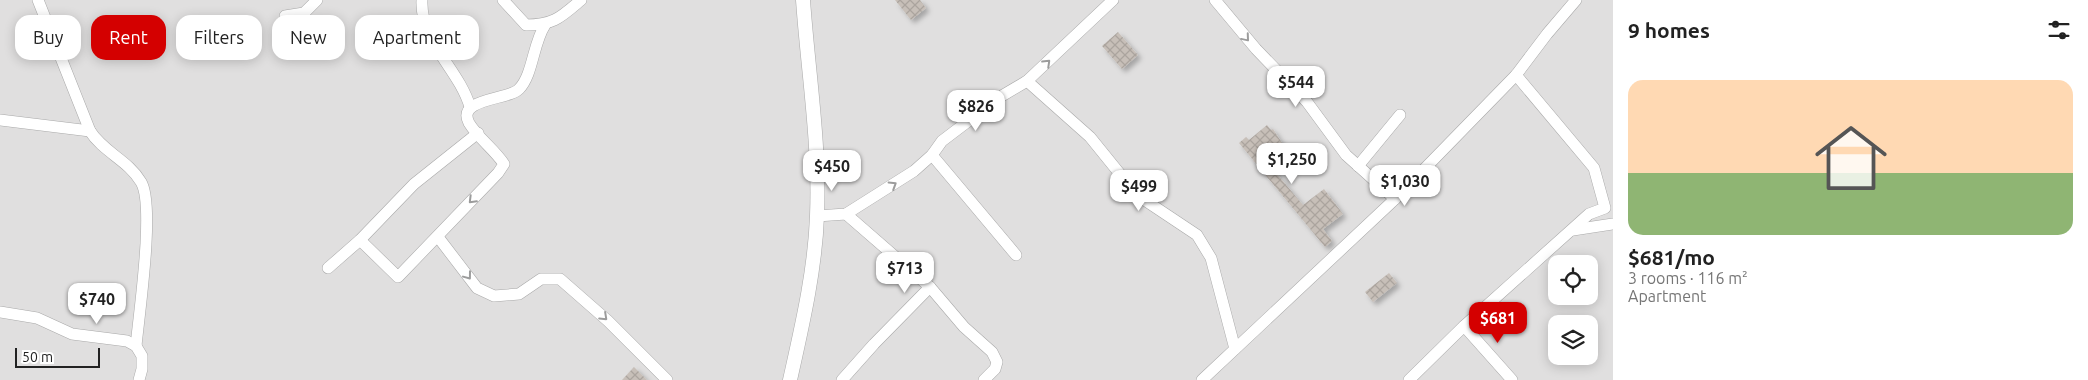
<!DOCTYPE html>
<html lang="en">
<head>
<meta charset="utf-8">
<style>
	:root { --surface:#fff; --page:#f6f6f6; --text:#222; --muted:#767676; --accent:#d40000 }
	body { margin:0; font-family:Ubuntu,sans-serif; background:var(--page); color:var(--text); height:100vh; display:flex; flex-direction:column; font-size:19px; white-space:nowrap }
	* { box-sizing:border-box; margin:0 }
	p { font-size:16px; color:var(--muted) }
	.icon { flex:none; width:28px; height:28px; fill:none; stroke:currentColor; stroke-width:2; stroke-linecap:round; stroke-linejoin:round }
	.map { position:relative; flex:1; overflow:hidden }
	.side { display:flex; flex-direction:column; background:var(--surface); width:475px }
	.side>* { flex:none }
	.banner { position:absolute; left:15px; top:15px; width:475px; height:45px; display:flex; gap:10px }
	.buttons { position:absolute; left:1548px; top:255px; display:grid; gap:10px }
	.buttons a { display:grid; place-items:center; width:50px; height:50px; border-radius:10px; background:var(--surface); box-shadow:0 2px 12px #0003; font-size:25px }
	.scale { position:absolute; left:15px; bottom:12px; width:85px; box-sizing:border-box; padding-left:5px; border:2px solid #222; border-top:0; font-size:14px; line-height:18px; white-space:nowrap; color:#222; -webkit-text-stroke:4px #fff; paint-order:stroke }
	.price { position:absolute; translate:-50% -42px; padding:0 11px; border-radius:10px; background:#fff; color:#222; font-size:16px; line-height:32px; filter:drop-shadow(0 1px 2px #0008) }
	.price::after { content:''; position:absolute; left:50%; top:30px; width:15px; height:11px; margin-left:-8px; background:inherit; clip-path:polygon(0 0,100% 0,50% 100%) }
	.price.selected { background:var(--accent); color:#fff }
	ul { padding:0; list-style:none }
	li { display:grid; align-content:center; gap:10px; height:265px; padding:0 15px }
	li span { display:grid; place-items:center; height:155px; border-radius:15px; color:#555 }
	li>.icon { margin-inline-start:auto }
	span .icon { width:90px; height:90px; fill:#fffc; stroke-width:1 }
	li b { font-size:21px }
	h2 { display:flex; justify-content:space-between; align-items:center; height:60px; padding:0 15px; font-size:21px }
	.pill { padding:0 18px; border-radius:15px; background:var(--surface); box-shadow:0 2px 12px #0003; font-size:18px; line-height:45px }
	.pill.selected { background:var(--accent); color:#fff }
	main { display:flex; flex:1; min-height:0 }
	.map>svg:first-child { display:block }
	.residential { fill:#e0dfdf; fill-rule:evenodd }
	.building { fill:url(#building-cross-hatch); filter:url(#shadow) }
	.lines { fill:none; stroke-linecap:round; stroke-linejoin:round }
	.minor-casing { stroke:#a9a9a9; stroke-width:12 }
	.tertiary-casing { stroke:#a9a9a9; stroke-width:15 }
	.minor { stroke:#fff; stroke-width:11 }
	.tertiary { stroke:#fff; stroke-width:14 }
	.oneway { stroke:#9c9c9c }
</style>
</head>
<body>
<main>
<div class="map">
<svg width="1613" height="380" viewBox="0 0 1613 380">
	<defs>
		<pattern id="building-cross-hatch" width="8" height="8" patternUnits="userSpaceOnUse" patternTransform="scale(1.25)"><rect width="8" height="8" fill="#c7bfb8"/><path d="M0 0l8 8M0 8l8-8" fill="none" stroke="#aba49e"/></pattern>
		<filter id="shadow"><feDropShadow dx="3.5" dy="3.5" stdDeviation="2.5" flood-color="#0004"/></filter>
	</defs>
	<rect width="100%" height="100%" fill="#f2efe9"/>
	<path class="residential" d="M0,0H1613V380H0ZM1556,264H1589V296H1556ZM1556,324H1589V356H1556Z"/>
	<g class="building">
		<path d="M895,0H920L926,8L911,20Z"/>
		<path d="M1118,32L1138,55L1122,69L1102,46Z"/>
		<path d="M1267,125L1271,130L1273,129L1284,146L1266,161L1303,205L1324,189L1343,214L1323,229L1332,241L1325,247L1239,143L1246,137L1249,140Z"/>
		<path d="M1389,273L1397,283L1373,302L1365,292Z"/>
		<path d="M634,367L647,380H622Z"/>
	</g>
	<g class="lines">
		<g class="minor-casing">
			<g id="minor">
				<path d="M38,0L90,131C103,152 128,160 141,182C155,205 139,314 136,346"/>
				<path d="M422,0C420,42 459,69 470,107"/>
				<path d="M503,0L526,25C554,25 561,17 581,0"/>
				<path d="M1215,0L1256,49L1307,102L1346,155L1395,199"/>
				<path d="M285,16L304,13L317,0"/>
				<path d="M1027,81L1090,137L1137,195L1197,235L1211,258L1235,349"/>
				<path d="M0,120L90,131"/>
				<path d="M932,155L1016,255"/>
				<path d="M1358,166L1400,115"/>
				<path d="M817,216L846,214L914,171L932,155L942,141L1000,97L1027,81L1113,0"/>
				<path d="M1573,230L1613,224"/>
				<path d="M438,237L477,288L494,296L519,294L541,279H560L608,321L667,380"/>
				<path d="M360,240L398,277L498,173L504,164C494,149 478,138 469,123C456,98 509,100 519,89C533,75 533,43 545,25"/>
				<path d="M328,268L360,240L414,184L478,133"/>
				<path d="M930,287L964,327L992,352L997,362L995,369L984,380"/>
				<path d="M0,312L37,318L72,334L127,341L136,346L142,356V369L139,380"/>
				<path d="M1464,326L1512,380"/>
				<path d="M842,380L874,344L930,287L846,214"/>
				<path d="M1202,380L1395,199L1516,75L1547,34L1576,0"/>
				<path d="M1409,380L1464,326L1579,223L1589,214L1605,208L1594,168L1516,75"/>
			</g>
		</g>
		<g class="tertiary-casing">
			<path id="tertiary" d="M790,380C802,326 815,271 817,216C820,144 808,71 803,0"/>
		</g>
		<use href="#minor" class="minor"/>
		<use href="#tertiary" class="tertiary"/>
	</g>
	<defs><path id="oneway-chevron" d="M-2-3.5L2.5 0L-2 3.5" fill="none" stroke-width="1.6" stroke-linecap="round" stroke-linejoin="round" transform="scale(1.25)"/></defs>
	<g class="oneway">
		<use href="#oneway-chevron" transform="translate(1246 38) rotate(50)"/>
		<use href="#oneway-chevron" transform="translate(1047 63) rotate(-44)"/>
		<use href="#oneway-chevron" transform="translate(893 185) rotate(-32)"/>
		<use href="#oneway-chevron" transform="translate(472 200) rotate(135)"/>
		<use href="#oneway-chevron" transform="translate(468 276) rotate(53)"/>
		<use href="#oneway-chevron" transform="translate(604 317) rotate(43)"/>
	</g>
</svg>
<div class="buttons">
<a><svg class="icon" aria-label="locate" viewBox="0 0 24 24"><circle cx="12" cy="12" r="6"/><path d="M12 2v4M12 18v4M2 12h4M18 12h4"/></svg></a>
<a><svg class="icon" aria-label="layers" viewBox="0 0 24 24"><path d="M12 4l9 5-9 5-9-5zM3 14l9 5 9-5"/></svg></a>
</div>
<div class="scale">50 m</div>
<b class="price" style="left:1296px;top:108px">$544</b>
<b class="price" style="left:976px;top:132px">$826</b>
<b class="price" style="left:1292px;top:185px">$1,250</b>
<b class="price" style="left:832px;top:192px">$450</b>
<b class="price" style="left:1405px;top:207px">$1,030</b>
<b class="price" style="left:1139px;top:212px">$499</b>
<b class="price" style="left:905px;top:294px">$713</b>
<b class="price" style="left:97px;top:325px">$740</b>
<b class="price selected" style="left:1498px;top:344px">$681</b>
<div class="banner">
<a class="pill">Buy</a>
<a class="pill selected">Rent</a>
<a class="pill">Filters</a>
<a class="pill">New</a>
<a class="pill">Apartment</a>
</div>
</div>
<section class="side">
<h2>9 homes<svg class="icon" aria-label="filters" viewBox="0 0 24 24"><path d="M4 7h16M4 17h16"/><circle cx="9" cy="7" r="2"/><circle cx="15" cy="17" r="2"/></svg></h2>
<ul>
<li><span style="background:linear-gradient(#ffd9b3 60%,#8fb573 0)"><svg class="icon" aria-label="home" viewBox="0 0 24 24"><path d="M3 11l9-7 9 7M6 9v11h12V9"/></svg></span><div><b>$681/mo</b><p>3 rooms · 116 m²</p><p>Apartment</p></div></li>
</ul>
</section>
</main>
</body>
</html>
